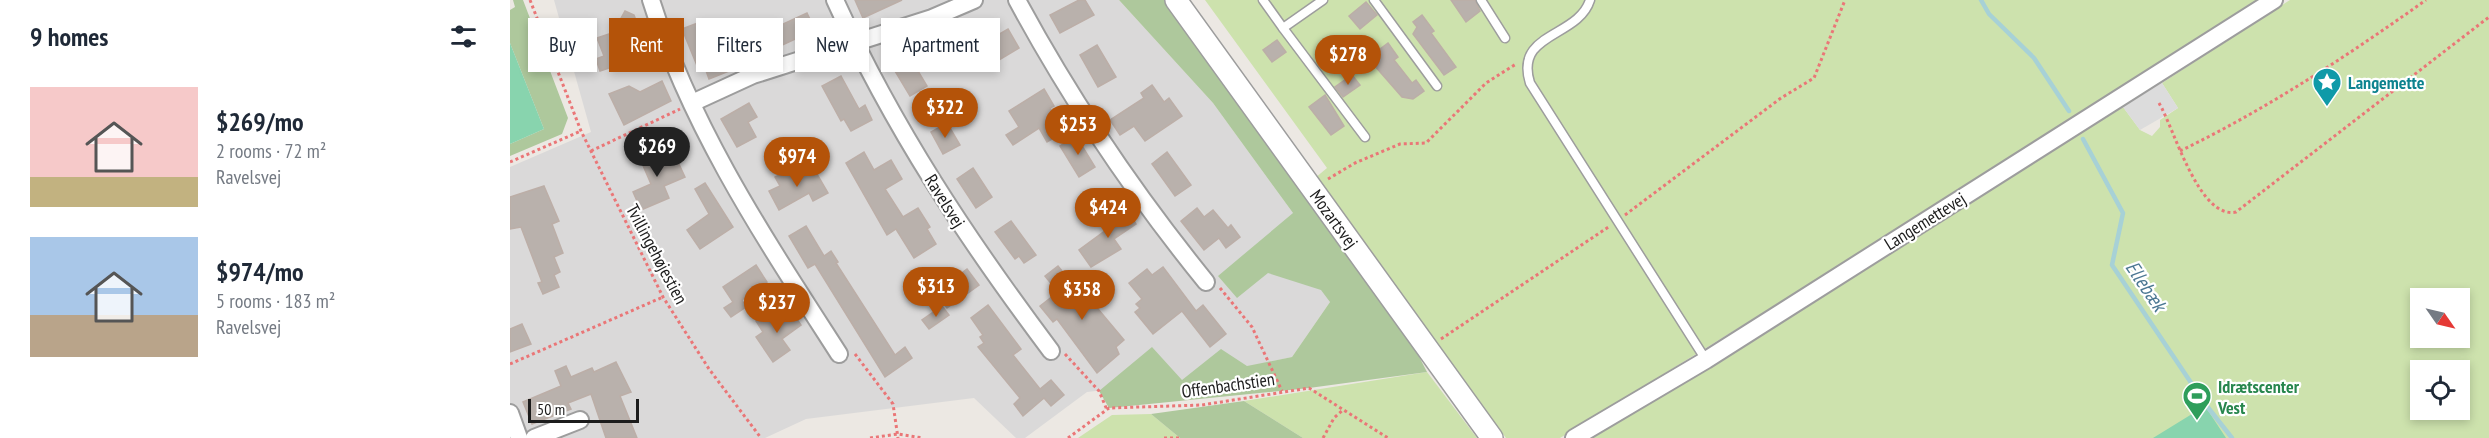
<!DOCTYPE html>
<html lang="en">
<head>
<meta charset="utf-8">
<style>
	:root { --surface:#fff; --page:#f6f6f7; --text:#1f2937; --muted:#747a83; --accent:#b45309 }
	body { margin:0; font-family:"PT Sans Narrow",sans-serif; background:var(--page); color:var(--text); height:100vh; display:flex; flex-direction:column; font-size:22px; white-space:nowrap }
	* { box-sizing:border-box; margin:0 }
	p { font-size:20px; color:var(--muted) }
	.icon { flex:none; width:33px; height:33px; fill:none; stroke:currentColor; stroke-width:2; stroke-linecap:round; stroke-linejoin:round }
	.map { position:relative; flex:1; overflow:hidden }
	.panel { display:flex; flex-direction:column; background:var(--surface); width:510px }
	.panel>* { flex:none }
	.guide { position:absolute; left:18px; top:18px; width:570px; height:54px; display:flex; gap:12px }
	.needle { width:39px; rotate:124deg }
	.buttons { position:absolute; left:1900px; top:288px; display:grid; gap:12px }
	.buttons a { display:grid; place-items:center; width:60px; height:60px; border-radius:0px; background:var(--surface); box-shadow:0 3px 9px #0003; font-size:30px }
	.scale { position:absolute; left:18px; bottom:15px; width:111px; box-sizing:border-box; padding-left:6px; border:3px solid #1c1c1c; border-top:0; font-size:16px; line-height:21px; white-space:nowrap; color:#1c1c1c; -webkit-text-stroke:4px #fff; paint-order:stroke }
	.price { position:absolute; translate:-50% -51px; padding:0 14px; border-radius:21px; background:var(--accent); color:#fff; font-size:20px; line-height:39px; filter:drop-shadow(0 2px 3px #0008) }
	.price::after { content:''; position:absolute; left:50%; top:36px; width:18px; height:14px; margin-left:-9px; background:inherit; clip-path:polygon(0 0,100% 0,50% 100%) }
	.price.active { background:#222; color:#fff }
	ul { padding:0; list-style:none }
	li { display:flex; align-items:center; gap:18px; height:150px; padding:0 30px }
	li span { display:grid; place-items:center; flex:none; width:168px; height:120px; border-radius:0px; color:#555 }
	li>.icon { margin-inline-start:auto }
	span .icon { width:72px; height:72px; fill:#fffc; stroke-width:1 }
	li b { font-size:26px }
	h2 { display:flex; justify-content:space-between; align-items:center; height:72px; padding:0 30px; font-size:26px }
	.pill { padding:0 21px; border-radius:0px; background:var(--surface); box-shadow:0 3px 9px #0003; font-size:21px; line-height:54px }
	.pill.active { background:var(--accent); color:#fff }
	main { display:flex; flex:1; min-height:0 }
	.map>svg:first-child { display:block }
	.residential { fill:#dad9d9 }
	.grass { fill:#cde2ad; fill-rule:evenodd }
	.forest { fill:#aec89c }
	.pitch { fill:#88d4ae }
	.parking { fill:#dcdcdc }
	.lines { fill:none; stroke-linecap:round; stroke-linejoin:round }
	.stream { stroke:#a7d1d6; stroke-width:4.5 }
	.building { fill:#b9b1ac; stroke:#bcaea7; stroke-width:1.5 }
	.service-casing { stroke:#9d9d9d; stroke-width:11 }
	.minor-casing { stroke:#9d9d9d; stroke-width:20 }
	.tertiary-casing { stroke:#9d9d9d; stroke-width:24 }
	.path { stroke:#ea7677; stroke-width:3; stroke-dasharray:3 3; stroke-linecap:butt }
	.service { stroke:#fff; stroke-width:8 }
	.minor { stroke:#fff; stroke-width:16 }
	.tertiary { stroke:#fff; stroke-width:21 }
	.labels { text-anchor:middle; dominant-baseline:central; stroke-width:4.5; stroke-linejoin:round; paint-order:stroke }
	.culture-label { font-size:18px; font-weight:bold; fill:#0d838f; stroke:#fff; text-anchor:start }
	.street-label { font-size:18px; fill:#1c1c1c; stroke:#fff }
	.leisure-label { font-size:18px; font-weight:bold; fill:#27864d; stroke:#fff; text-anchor:start }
	.water-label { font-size:20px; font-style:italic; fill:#4c7893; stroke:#fff }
</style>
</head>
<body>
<main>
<section class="panel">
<h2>9 homes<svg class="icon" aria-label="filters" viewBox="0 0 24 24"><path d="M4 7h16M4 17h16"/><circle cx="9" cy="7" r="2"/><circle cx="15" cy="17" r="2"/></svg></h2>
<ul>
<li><span style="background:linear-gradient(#f6c9c9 75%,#c2b280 0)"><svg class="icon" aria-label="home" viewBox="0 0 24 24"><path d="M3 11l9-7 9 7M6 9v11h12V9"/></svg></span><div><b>$269/mo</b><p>2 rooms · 72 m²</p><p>Ravelsvej</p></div></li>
<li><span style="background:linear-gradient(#a9c7e8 65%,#b9a48a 0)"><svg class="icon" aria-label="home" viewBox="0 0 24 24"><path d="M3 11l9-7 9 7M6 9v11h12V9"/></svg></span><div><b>$974/mo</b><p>5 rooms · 183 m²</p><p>Ravelsvej</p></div></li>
</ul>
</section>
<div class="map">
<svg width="1979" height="438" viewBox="0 0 1979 438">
	<rect width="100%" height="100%" fill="#ece8e3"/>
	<path class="residential" d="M44,0H609L703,103L783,213L820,302L782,357L672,381L577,392L515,438H506L464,398L296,419L255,438H0V167L81,132Z"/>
	<g class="grass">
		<path d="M695,0H1750L1528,143L1050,438H996L805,178L817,168Z"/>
		<path d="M1780,0H1979V438H1083L1613,107L1630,130L1642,136L1650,127V120L1668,108L1652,83ZM1911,298H1950V338H1911ZM1911,370H1950V410H1911Z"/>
		<path d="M917,372L967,438H793L734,401Z"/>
		<path d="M641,414L670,438H568L602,415Z"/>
	</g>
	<g class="forest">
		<path d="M3,0H13L58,118L52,134L0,156V144L34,129L0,43V10L5,7Z"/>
		<path d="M609,0H660L899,337L917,372L799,388L599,408L589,391L642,347L672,380L711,349L737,366L782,357L820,302L811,290L758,273L727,298L708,276L783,213L703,103Z"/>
		<path d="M734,401L793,438H670L641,414Z"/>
	</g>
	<g class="pitch">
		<path d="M0,43L34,129L0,144Z"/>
		<path d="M1695,406L1716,438H1643Z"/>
	</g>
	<path class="parking" d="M1652,83L1668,108L1630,130L1613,107Z"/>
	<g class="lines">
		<g class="stream">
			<path d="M1471,0L1479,14L1524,58L1559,111"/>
			<path d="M1573,139L1613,213L1602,265L1696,405L1722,438"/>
		</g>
	</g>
	<g class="building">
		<path d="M345,0H392L353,18Z"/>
		<path d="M569,0H575L584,15L550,33L540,15Z"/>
		<path d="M941,0H965L970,11L956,22Z"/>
		<path d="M856,2L867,15L850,29L839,16Z"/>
		<path d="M115,11L124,15L135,44L104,55L108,65L90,71L86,59L94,56L87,38L114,29L110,20Z"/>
		<path d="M297,13L305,30L268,47L260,30Z"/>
		<path d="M912,15L924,31L921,33L946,67L934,75L903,34L907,27L903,22Z"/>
		<path d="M193,21L202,46L211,42L219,71L199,79L194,65L188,68L172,29Z"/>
		<path d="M498,29L509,48L474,69L462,50Z"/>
		<path d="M767,40L776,52L762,62L753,50Z"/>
		<path d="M878,43L888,57L884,60L902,83L906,80L914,91L903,99L892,97L858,58Z"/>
		<path d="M587,45L606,77L588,87L570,55Z"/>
		<path d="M396,51L417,86L400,96L379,61Z"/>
		<path d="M842,75L850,85L833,97L825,87Z"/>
		<path d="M331,76L349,109L355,105L362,120L341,131L334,119L331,121L312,86Z"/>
		<path d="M152,81L161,101L114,125L99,94L119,86L130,92Z"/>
		<path d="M642,85L654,102L659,98L672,116L635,141L624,126L610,135L600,120L634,98L631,93Z"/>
		<path d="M534,89L544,106L540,108L554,132L537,142L529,128L503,145L496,135L509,127L499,111Z"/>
		<path d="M815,95L834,126L821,135L799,107Z"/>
		<path d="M239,103L247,117L238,122L246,137L227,147L211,119Z"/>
		<path d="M437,123L450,145L433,154L421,132Z"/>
		<path d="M566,136L585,167L569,177L550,146Z"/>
		<path d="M147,146L156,165L167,160L175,177L154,186L159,198L131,210L123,192L141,184L128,154Z"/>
		<path d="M354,152L364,170L381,160L392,179L375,189L393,217L408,208L420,227L417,229L426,244L404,258L386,229L377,235L336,163Z"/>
		<path d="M657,152L681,185L665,196L642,164Z"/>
		<path d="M463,168L482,197L466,208L447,179Z"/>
		<path d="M304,169L318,193L303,201L299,193L269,210L259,191L270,186L265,177L279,170L283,178Z"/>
		<path d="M195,183L223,227L190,249L177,230L199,214L185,189Z"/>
		<path d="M34,186L49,221L42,224L53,253L44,257L50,272L44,275L49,287L33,294L28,283L32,282L11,227L0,229V197Z"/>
		<path d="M616,208L626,224L604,239L611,249L581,267L569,250L596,230L592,225Z"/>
		<path d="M687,208L694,217L703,210L718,228L721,225L730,237L716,248L709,238L694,250L671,221Z"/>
		<path d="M501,221L526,255L514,263L509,256L505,259L485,232Z"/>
		<path d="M296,226L314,256L321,251L328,262L326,263L385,355L395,347L402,358L375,377L305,264L298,268L279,236Z"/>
		<path d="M246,265L257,282L232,300L236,307L221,317L214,308L223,302L213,287Z"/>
		<path d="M548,266L572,296L579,291L586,301L583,303L614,340L606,347L609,354L587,373L547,319L543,322L530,306L548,292L535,276Z"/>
		<path d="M653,267L686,311L693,305L716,334L700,347L672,311L643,334L625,312L630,308L626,304L632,299L619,283L637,269L642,275Z"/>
		<path d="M457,269L469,285L437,308L426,292Z"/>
		<path d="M478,305L511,349L503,355L530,389L541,380L554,395L541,406L534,398L513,416L504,404L510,398L468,347L474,343L470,337L473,335L461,318Z"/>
		<path d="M432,306L439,315L419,329L412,320Z"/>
		<path d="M280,309L291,325L272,339L280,350L263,362L246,337L253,332L246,321L255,315L261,323Z"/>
		<path d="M12,324L21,344L0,352V329Z"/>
		<path d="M106,362L121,392L110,396L127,438H96L81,394L58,403L61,409L22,424L13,402L51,386L45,371L56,366L61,377L82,368L84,372Z"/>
	</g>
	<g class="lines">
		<g class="service-casing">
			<g id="service">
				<path d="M753,0L773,28L813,0"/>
				<path d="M864,0L927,86"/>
				<path d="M971,0L995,38"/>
				<path d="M1080,0C1068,38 1004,32 1020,83L1196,360"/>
				<path d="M773,28L855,137"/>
			</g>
		</g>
		<g class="minor-casing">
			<g id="minor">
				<path d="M141,0C181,129 257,242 329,354"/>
				<path d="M325,0C383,128 457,239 541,351"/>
				<path d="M507,0C562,102 623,192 696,282"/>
				<path d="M182,103L243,75L422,18L464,0"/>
				<path d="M0,413L9,438"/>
				<path d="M24,438L70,420"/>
				<path d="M1064,438L1196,360L1764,0"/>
			</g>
		</g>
		<g class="tertiary-casing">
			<path id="tertiary" d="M666,0L982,438"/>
		</g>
		<g class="path">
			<path d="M20,0L71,131L153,297L199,369L251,438"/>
			<path d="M1649,103C1664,128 1689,220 1726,212L1979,17"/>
			<path d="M81,151L170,109"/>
			<path d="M1670,151C1757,109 1837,56 1916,0"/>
			<path d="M0,162L71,131"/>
			<path d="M818,179L845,163L890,144L916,143L976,83L1006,64"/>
			<path d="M1115,215L1271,98L1304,78L1335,0"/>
			<path d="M710,288L742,327L772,391"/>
			<path d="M931,339L1100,226"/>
			<path d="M345,354L383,404L388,438"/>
			<path d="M555,354L589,391L597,410"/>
			<path d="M0,364L153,297"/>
			<path d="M360,438L388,434L413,438"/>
			<path d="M558,438L599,408L692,405L799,388L878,438"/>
			<path d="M654,438H670"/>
			<path d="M813,438L824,418L833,410"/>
		</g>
		<use href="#service" class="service"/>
		<use href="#minor" class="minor"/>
		<use href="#tertiary" class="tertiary"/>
	</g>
	<defs>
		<g id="sight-pin" transform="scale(1.5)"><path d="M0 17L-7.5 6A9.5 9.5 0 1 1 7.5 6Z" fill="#0f9aa8" stroke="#fff"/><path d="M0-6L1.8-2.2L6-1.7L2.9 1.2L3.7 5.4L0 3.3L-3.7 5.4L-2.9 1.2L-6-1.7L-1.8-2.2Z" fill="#fff"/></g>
		<g id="stadium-pin" transform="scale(1.5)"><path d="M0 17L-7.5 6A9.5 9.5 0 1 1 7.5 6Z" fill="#2e9e5b" stroke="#fff"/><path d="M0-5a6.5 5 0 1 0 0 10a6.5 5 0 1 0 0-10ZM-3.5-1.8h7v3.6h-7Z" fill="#fff"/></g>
	</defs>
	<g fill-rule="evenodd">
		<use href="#sight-pin" x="1817" y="82"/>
		<use href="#stadium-pin" x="1687" y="396"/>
	</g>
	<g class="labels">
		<g class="culture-label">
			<text x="1838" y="82">Langemette</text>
		</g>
		<g class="street-label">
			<text transform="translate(435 201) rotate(58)">Ravelsvej</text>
			<text transform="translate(824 219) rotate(54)">Mozartsvej</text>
			<text transform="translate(1415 221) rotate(-32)">Langemettevej</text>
			<text transform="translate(147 254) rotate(62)">Tvillingehøjestien</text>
			<text transform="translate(718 385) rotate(-8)">Offenbachstien</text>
		</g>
		<g class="leisure-label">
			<text x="1708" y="386">Idrætscenter<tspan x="1708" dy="21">Vest</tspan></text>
		</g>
		<g class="water-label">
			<text transform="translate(1636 286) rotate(56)">Ellebæk</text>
		</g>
	</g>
</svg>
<div class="buttons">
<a><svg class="needle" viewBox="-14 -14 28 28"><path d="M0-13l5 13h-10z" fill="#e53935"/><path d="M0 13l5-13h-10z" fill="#747a83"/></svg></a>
<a><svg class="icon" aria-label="locate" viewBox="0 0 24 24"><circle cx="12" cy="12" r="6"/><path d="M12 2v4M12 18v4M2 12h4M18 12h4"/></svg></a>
</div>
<div class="scale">50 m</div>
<b class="price" style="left:838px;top:86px">$278</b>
<b class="price" style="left:435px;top:139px">$322</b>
<b class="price" style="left:568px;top:156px">$253</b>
<b class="price active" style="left:147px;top:178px">$269</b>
<b class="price" style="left:287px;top:188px">$974</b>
<b class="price" style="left:598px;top:239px">$424</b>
<b class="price" style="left:426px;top:318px">$313</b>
<b class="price" style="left:572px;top:321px">$358</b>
<b class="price" style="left:267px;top:334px">$237</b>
<div class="guide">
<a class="pill">Buy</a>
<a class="pill active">Rent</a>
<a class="pill">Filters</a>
<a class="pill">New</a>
<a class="pill">Apartment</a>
</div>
</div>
</main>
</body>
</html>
